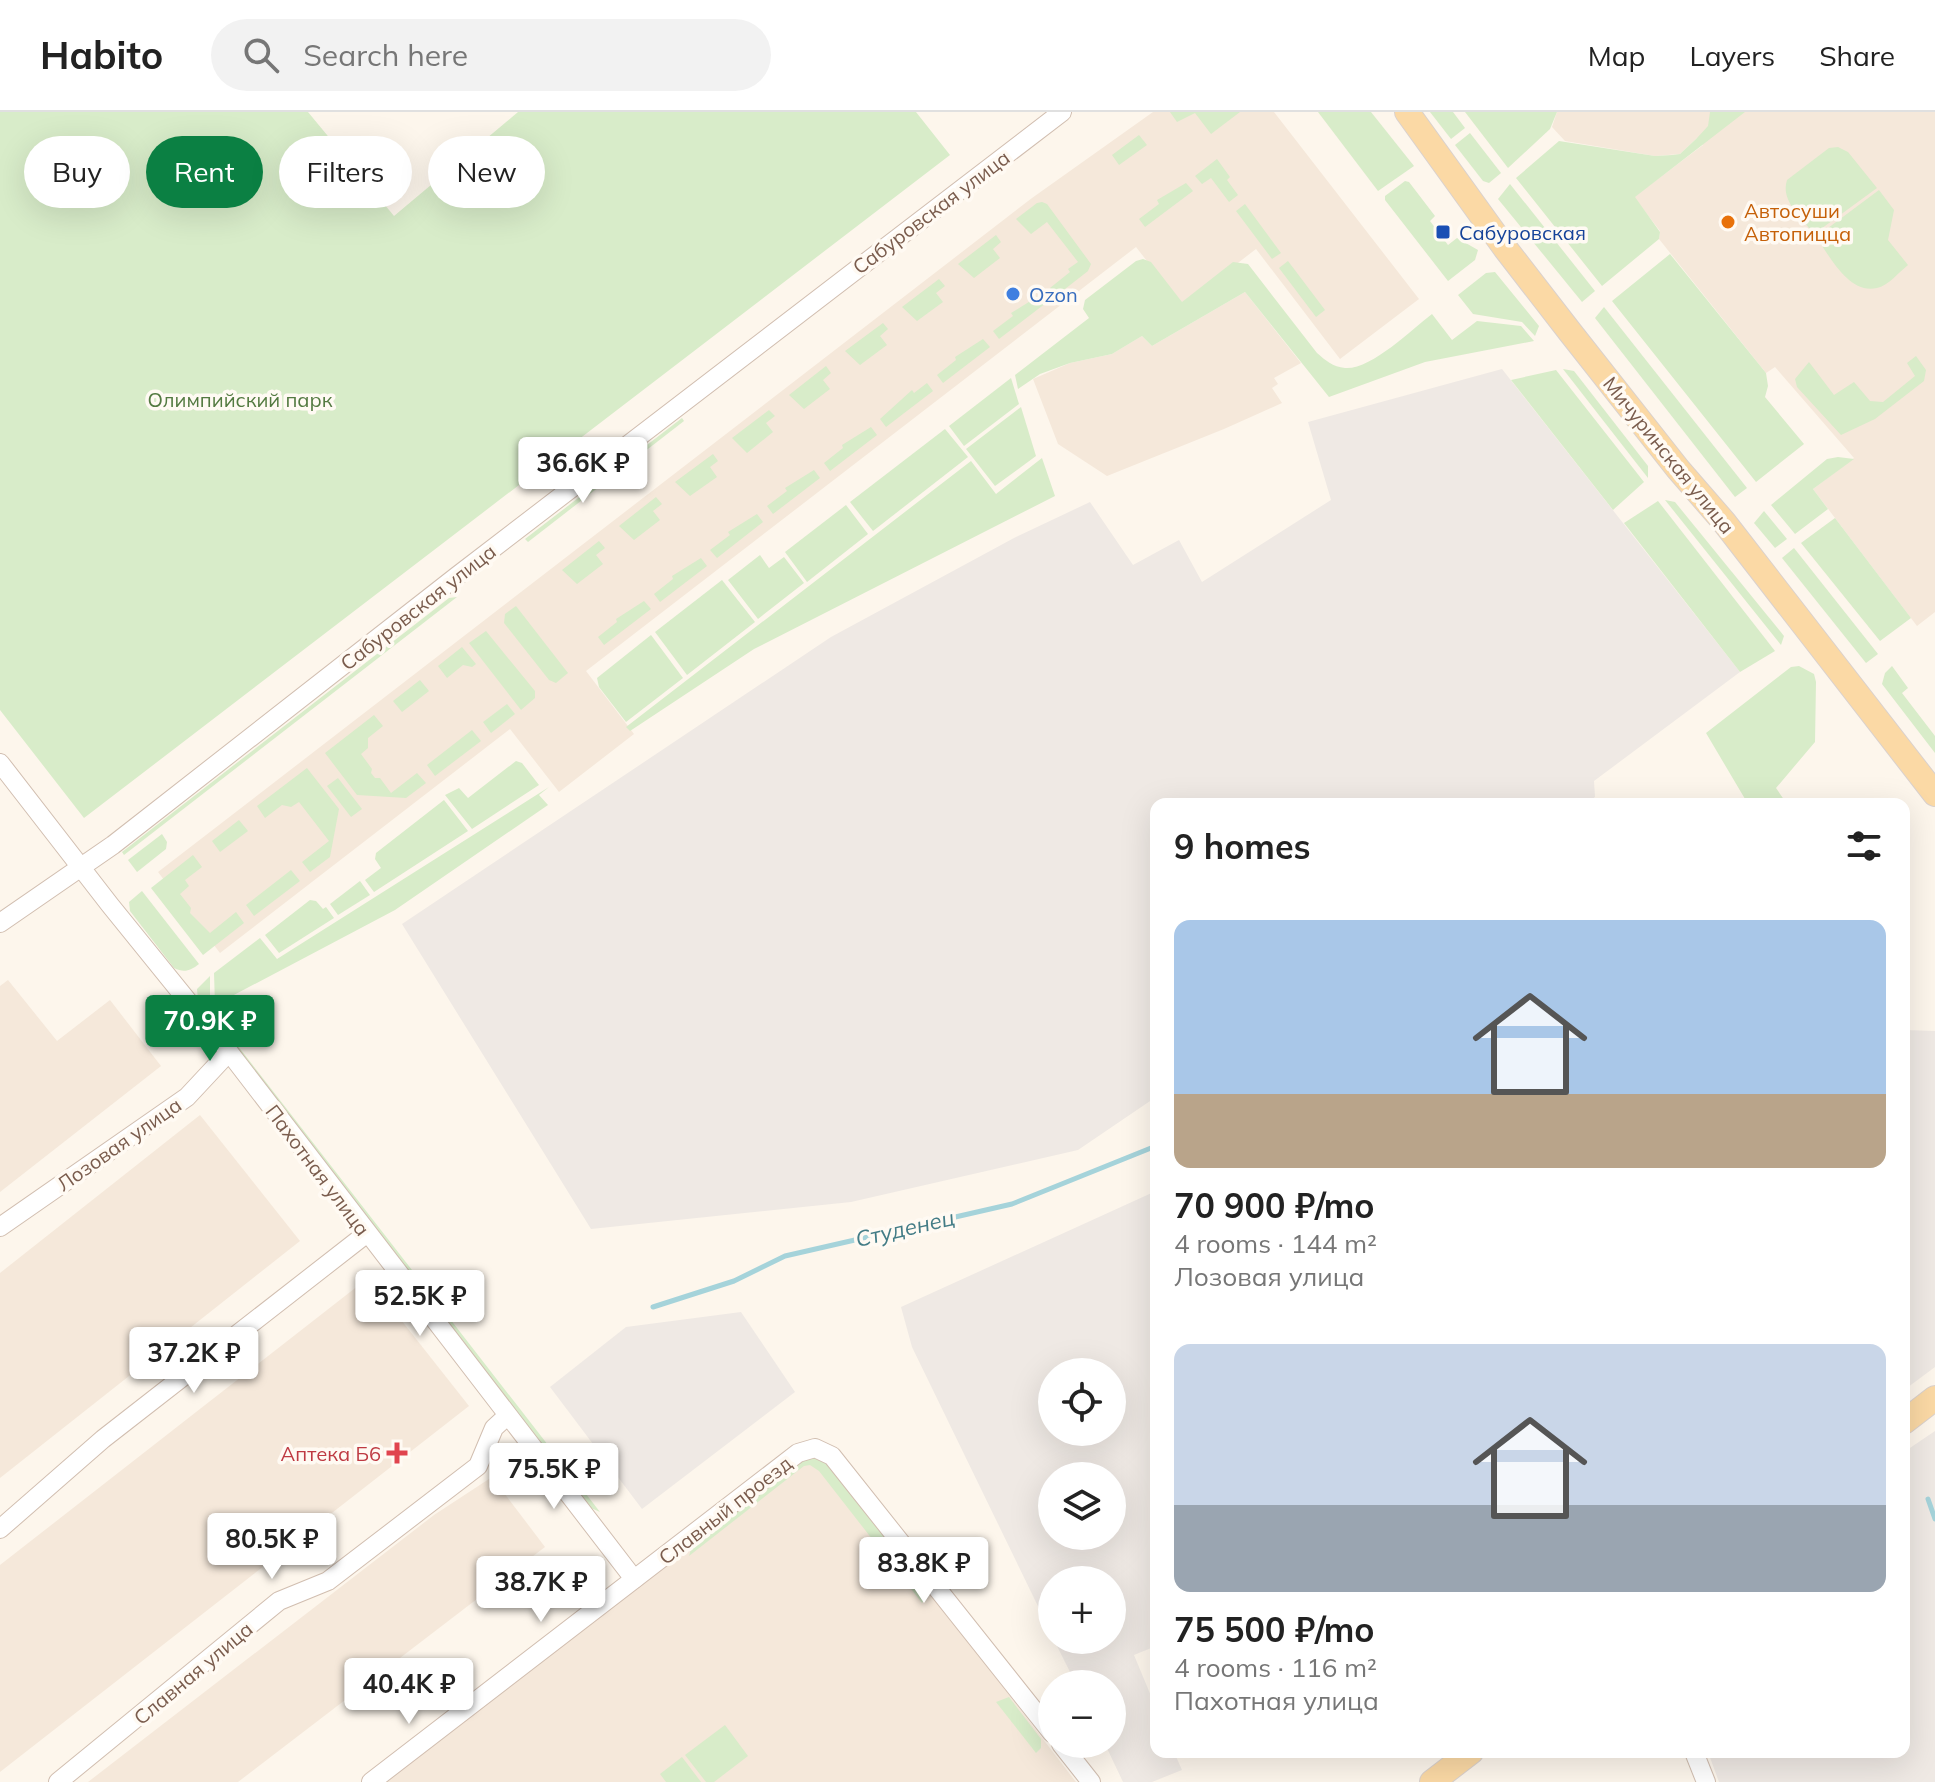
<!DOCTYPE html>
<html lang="en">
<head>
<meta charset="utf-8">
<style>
	:root { --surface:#fff; --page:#f2f2f2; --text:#222; --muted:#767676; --line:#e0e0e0; --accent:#0b8043 }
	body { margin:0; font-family:Mulish,sans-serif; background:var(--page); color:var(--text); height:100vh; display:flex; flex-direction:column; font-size:30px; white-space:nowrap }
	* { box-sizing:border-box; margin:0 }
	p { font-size:26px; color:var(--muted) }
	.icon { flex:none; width:44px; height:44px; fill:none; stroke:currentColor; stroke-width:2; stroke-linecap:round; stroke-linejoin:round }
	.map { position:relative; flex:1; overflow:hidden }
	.side { position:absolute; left:1150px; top:686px; width:760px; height:960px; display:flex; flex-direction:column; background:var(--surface); border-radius:16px; box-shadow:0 8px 32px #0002 }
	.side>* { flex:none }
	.hud { position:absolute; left:24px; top:24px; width:760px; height:72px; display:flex; gap:16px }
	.buttons { position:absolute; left:1038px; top:1246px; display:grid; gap:16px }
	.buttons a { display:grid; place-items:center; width:88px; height:88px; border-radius:50%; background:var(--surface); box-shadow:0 8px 32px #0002; font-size:40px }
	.price { position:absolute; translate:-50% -68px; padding:0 18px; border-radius:8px; background:#fff; color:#222; font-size:26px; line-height:52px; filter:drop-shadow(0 2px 4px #0008) }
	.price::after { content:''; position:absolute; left:50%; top:48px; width:24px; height:18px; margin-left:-12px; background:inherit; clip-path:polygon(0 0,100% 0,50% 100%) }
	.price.on { background:var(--accent); color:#fff }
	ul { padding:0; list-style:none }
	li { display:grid; align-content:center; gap:16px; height:424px; padding:0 24px }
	li span { display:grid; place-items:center; height:248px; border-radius:16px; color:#555 }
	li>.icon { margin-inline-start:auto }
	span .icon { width:144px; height:144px; fill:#fffc; stroke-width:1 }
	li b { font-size:34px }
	h2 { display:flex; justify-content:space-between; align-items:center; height:96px; padding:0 24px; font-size:34px }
	.pill { padding:0 28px; border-radius:36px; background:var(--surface); box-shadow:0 8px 32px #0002; font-size:28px; line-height:72px }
	.pill.on { background:var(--accent); color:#fff }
	header { display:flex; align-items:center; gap:48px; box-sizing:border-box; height:112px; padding:0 40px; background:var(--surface); border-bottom:2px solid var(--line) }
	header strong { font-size:38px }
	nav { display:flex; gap:44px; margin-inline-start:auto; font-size:28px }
	.search { width:560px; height:72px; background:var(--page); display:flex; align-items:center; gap:20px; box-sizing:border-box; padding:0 28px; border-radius:44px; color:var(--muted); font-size:30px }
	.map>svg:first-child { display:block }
	.residential { fill:#f5e8da }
	.industrial { fill:#efe9e4; fill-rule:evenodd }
	.green { fill:#d8ecc9 }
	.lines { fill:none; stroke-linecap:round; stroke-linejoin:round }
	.stream { stroke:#a5d3da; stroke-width:5 }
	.minor-casing { stroke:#d1beb0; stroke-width:20 }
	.major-casing { stroke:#dad1cd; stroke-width:26 }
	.minor { stroke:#fff; stroke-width:18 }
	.major { stroke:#fbd9a5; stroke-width:24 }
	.food-dot { fill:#e8710a; stroke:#fffaf3; stroke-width:3 }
	.transit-dot { fill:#1a4fb4; stroke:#fffaf3; stroke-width:3 }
	.shop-dot { fill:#3f7fe0; stroke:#fffaf3; stroke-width:3 }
	.health-dot { fill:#e0444e; stroke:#fffaf3; stroke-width:3 }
	.labels { text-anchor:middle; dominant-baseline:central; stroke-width:7; stroke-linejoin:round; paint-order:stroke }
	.food-label { font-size:20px; fill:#c56008; stroke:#fffaf3; text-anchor:start }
	.street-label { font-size:20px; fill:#7a5c4d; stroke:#fffaf3 }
	.transit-label { font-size:20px; fill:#164399; stroke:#fffaf3; text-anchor:start }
	.shop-label { font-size:20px; fill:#366cbe; stroke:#fffaf3; text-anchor:start }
	.park-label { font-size:20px; fill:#537a41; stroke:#fffaf3 }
	.health-label { font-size:20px; fill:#be3a42; stroke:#fffaf3; text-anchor:end }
	.water-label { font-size:22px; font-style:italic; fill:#437c86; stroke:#fffaf3 }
</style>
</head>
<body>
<header>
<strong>Habito</strong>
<div class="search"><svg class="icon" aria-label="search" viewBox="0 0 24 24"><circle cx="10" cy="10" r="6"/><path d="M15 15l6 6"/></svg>Search here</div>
<nav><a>Map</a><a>Layers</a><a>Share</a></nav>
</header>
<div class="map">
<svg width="1935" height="1670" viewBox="0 0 1935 1670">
	<rect width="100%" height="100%" fill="#fdf6ec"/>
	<g class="residential">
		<path d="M1153,0H1274L1419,187L1340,247L1256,137L1182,194L1136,135L586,559L634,622L559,680L510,617L220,841L158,760L1032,86Z"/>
		<path d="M1557,0H1935V500L1917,514L1813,377L1854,346L1775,255L1766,261L1659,127L1660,119L1634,85L1703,33L1697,26L1680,42L1655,44L1565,29L1552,15Z"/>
		<path d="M1245,180L1301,251L1274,266L1278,272L1272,276L1282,291L1224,317L1107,364L1058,332L1033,267L1070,251L1112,242L1142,224L1152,234Z"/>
		<path d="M8,868L57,929L110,888L161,954L0,1080V874Z"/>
		<path d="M200,1003L300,1129L0,1366V1161Z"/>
		<path d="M368,1166L469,1294L0,1660V1453Z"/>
		<path d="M812,1344L926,1475L1076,1670H383Z"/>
		<path d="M492,1365L545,1435L238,1670H88L434,1403Z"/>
	</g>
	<g class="industrial">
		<path d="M1502,257L1740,560L1594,669L1595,685L1585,692H1156V985L1078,1038L851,1090L591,1117L402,812L831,525L1014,426L1090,390L1133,453L1179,428L1202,470L1331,388L1308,310Z"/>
		<path d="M1904,918L1935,919V1255L1904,1278Z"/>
		<path d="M1156,1079V1534L1134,1543L1156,1596V1640H1174L1182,1658L1152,1670H1123L1105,1632H1112V1572H1076L1054,1528H1112V1468H1052V1523L912,1235L901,1195ZM1112,1260V1320H1052V1260ZM1052,1364H1112V1424H1052Z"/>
		<path d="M741,1200L795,1280L642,1397L550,1275L626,1215Z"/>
		<path d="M1935,1319V1670H1719L1708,1640H1904V1340Z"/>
	</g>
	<g class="green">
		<path d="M0,0H308L394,104L518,0H916L950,43L84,706L0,598Z"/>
		<path d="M1170,0H1240L1211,22L1195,1L1177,10Z"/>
		<path d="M1318,0H1371L1414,54L1378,79Z"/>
		<path d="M1430,0H1453L1465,16L1451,27Z"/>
		<path d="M1465,0H1557L1550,17L1508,56Z"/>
		<path d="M1710,0H1745L1635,85L1660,120L1659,127L1602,174L1516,66L1559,29L1655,44L1672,43L1680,42L1697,26L1708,14Z"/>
		<path d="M1470,21L1501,61L1489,71L1483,69L1455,33Z"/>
		<path d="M1139,23L1147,33L1119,53L1112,43Z"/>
		<path d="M1838,35L1848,40L1877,76L1814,122C1802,106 1780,89 1787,68L1829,36Z"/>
		<path d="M1217,47L1230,65L1227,68L1238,83L1229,90L1211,66L1202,72L1195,64Z"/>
		<path d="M1405,69L1409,70L1435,104L1430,109L1448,133L1457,126L1478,138L1475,148L1448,169L1385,88V84Z"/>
		<path d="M1186,71L1193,79L1145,115L1139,107L1159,92L1157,88Z"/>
		<path d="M1510,72L1595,179L1582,190L1498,87Z"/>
		<path d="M1879,78L1894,98L1888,128L1908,153C1899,160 1888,174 1877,176C1849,183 1829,143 1816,125Z"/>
		<path d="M1042,90L1047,92L1091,152L1088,159L1056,184L1050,176L1070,160L1068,157L1078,150L1047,110L1031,122L1016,107L1037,91Z"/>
		<path d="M1245,92L1281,141L1272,147L1236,99Z"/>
		<path d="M996,123L1001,130L993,137L1000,146L974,166L958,152Z"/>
		<path d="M1670,142L1766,261L1768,274L1765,285L1804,332L1756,370L1612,189Z"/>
		<path d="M1143,147L1151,150L1182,190L1233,150L1248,152L1317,241C1325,248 1333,255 1345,256C1371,258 1411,218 1432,202L1452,228L1477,209L1521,214L1534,229L1425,250L1329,285L1245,180L1152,234L1142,224L1112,242L1070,251L1040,262L1018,277L1015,263L1089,206L1083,197L1085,188L1136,149Z"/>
		<path d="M1288,149L1325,198L1316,205L1279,156Z"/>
		<path d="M1495,160L1539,214L1535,224L1522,210L1473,202L1458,183L1486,161Z"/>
		<path d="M939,167L945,174L936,181L943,190L917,209L902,195Z"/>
		<path d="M1040,183L1046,191L999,227L993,219L1013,204L1011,201Z"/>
		<path d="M1604,195L1747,376L1735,385L1595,206Z"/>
		<path d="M883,211L888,217L880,224L887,233L860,253L845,239Z"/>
		<path d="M983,227L990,235L943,271L937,263L956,248L955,245Z"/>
		<path d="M1916,244L1926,258L1924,269L1875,307L1841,323L1797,275L1795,267L1809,250L1834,283L1854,270L1870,289L1883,290L1915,264L1907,251Z"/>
		<path d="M826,254L831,261L823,268L830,277L804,297L789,283Z"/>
		<path d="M1563,257L1574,259L1648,354V366Z"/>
		<path d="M1556,258L1644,370L1613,398L1511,268Z"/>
		<path d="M1011,266L1019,292L964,334L949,314Z"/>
		<path d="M927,271L933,279L886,315L880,307L912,278L914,281Z"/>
		<path d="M1021,295L1036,344L995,374L966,337Z"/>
		<path d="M769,298L775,304L766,311L773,320L747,341L732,326Z"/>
		<path d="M682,306L684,309L528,430L525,427Z"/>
		<path d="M871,315L877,323L830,359L824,351L843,336L842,333Z"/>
		<path d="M945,317L968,345L873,419L850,390Z"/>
		<path d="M713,342L718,349L710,355L717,365L690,384L675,370Z"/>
		<path d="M1838,345L1854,347L1813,377L1828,397L1795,422L1771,393L1827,347Z"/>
		<path d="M1042,346L1055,384L754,537L630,619L626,615L971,349L996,382Z"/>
		<path d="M814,358L820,366L773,402L767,394L787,379L785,376Z"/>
		<path d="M656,385L662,392L653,399L660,408L634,428L619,414Z"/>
		<path d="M1665,388L1675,390L1784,524L1781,533Z"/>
		<path d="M1658,389L1775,539L1740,560L1624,411Z"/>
		<path d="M846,393L868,422L807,470L785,440Z"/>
		<path d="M1764,399L1787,427L1775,436L1754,411Z"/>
		<path d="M757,402L763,410L717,446L710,438L730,423L728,420Z"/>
		<path d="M1835,406L1911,506L1880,529L1801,431Z"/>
		<path d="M599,429L605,436L596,443L603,452L577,472L562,458Z"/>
		<path d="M1794,436L1878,542L1866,551L1782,446Z"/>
		<path d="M760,443L769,456L784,445L804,471L758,507L728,468Z"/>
		<path d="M701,446L707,454L660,490L654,482L673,467L672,464Z"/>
		<path d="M722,468L755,510L687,563L655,520Z"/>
		<path d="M457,485L124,743L122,740L449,486Z"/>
		<path d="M644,489L651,497L604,533L598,525L617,510L616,507Z"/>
		<path d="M516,494L568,561L556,571L549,568L504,511L505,502Z"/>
		<path d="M486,519L535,579V586L521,598L469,531Z"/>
		<path d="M651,523L683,566L626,610L599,575L597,566Z"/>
		<path d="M462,535L476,552L472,555L463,553L447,566L438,554Z"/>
		<path d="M1799,554L1814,562L1816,570L1815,630L1776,676L1787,692H1748L1706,621L1791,555Z"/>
		<path d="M1892,554L1908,576L1902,581L1935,624V641L1882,572L1885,561Z"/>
		<path d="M420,568L429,579L402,600L393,589Z"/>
		<path d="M507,592L515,602L491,621L483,610Z"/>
		<path d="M374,603L383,614L368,626V636L361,642L372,657L371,661L375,666H380L391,681L417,661L426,671L406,686L357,683L325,641Z"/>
		<path d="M472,618L481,629L435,664L427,653Z"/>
		<path d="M516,649L522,651L539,673L472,717L445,683L459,676L468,686Z"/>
		<path d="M307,656L339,697L330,745L310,760L302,750L329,729L299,690L291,695L282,693L265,706L257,694Z"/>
		<path d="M338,666L362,697L351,705L327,674Z"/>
		<path d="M549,675L539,683L548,693L395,798L215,893L214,861L260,826L277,847Z"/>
		<path d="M444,688L468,719L374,780L365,768L381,756L375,747L376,741Z"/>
		<path d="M239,708L248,719L220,740L212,729Z"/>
		<path d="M162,722L167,730L166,737L137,760L128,748Z"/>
		<path d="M193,743L202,755L185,768L189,774L180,782L191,796L190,801L210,821L236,800L244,811L203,843L151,776Z"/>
		<path d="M291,758L300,769L254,804L246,793Z"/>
		<path d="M360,769L370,783L338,803L330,792Z"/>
		<path d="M142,779L199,852C190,859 184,861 174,856L130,799L129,790Z"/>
		<path d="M310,788L316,789L323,797L326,795L334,806L279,841L265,823Z"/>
		<path d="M210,864V898L600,1400L591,1396L198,887L197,877Z"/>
		<path d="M821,1344L926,1474L927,1484L922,1491L819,1359L810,1353L804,1354L689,1444L692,1434L806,1347Z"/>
		<path d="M1009,1585L1041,1627V1636L1036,1641L996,1590Z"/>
		<path d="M725,1613L748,1644L714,1670H706L685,1643Z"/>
		<path d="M682,1645L701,1670H666L660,1662Z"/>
	</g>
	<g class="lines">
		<g class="stream">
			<path d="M653,1195L734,1169L785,1144L1012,1092L1156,1034"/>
			<path d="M1928,1387L1935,1407"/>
		</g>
		<g class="minor-casing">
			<g id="minor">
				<path d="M0,651L110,793L229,940L634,1467"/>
				<path d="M0,811L113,733L457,464L1062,0"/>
				<path d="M0,1115L187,985L229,940"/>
				<path d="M0,1417L103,1327L366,1122"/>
				<path d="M1061,1632L1091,1670"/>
				<path d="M1694,1640L1706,1670"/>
				<path d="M58,1670L279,1489L328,1469L478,1354L494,1316L507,1304"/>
				<path d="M371,1670L798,1341L815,1336L832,1344L1052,1621"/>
			</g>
		</g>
		<g class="major-casing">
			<g id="major">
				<path d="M1407,0L1505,136L1570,220L1678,357L1724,410L1935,682"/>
				<path d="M1904,1310L1935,1286"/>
				<path d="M1432,1670L1471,1640"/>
			</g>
		</g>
		<use href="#minor" class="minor"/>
		<use href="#major" class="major"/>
	</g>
	<circle class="food-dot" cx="1728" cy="110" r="8"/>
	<rect class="transit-dot" x="1435" y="112" width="16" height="16" rx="4"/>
	<circle class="shop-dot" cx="1013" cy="182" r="8"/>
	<path class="health-dot" d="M393 1329h8v8h8v8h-8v8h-8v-8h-8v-8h8z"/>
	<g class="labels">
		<g class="food-label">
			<text x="1744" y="98">Автосуши<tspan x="1744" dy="23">Автопицца</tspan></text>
		</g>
		<g class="street-label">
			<text transform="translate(931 100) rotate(-37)">Сабуровская улица</text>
			<text transform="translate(1669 343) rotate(51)">Мичуринская улица</text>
			<text transform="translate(418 495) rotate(-38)">Сабуровская улица</text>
			<text transform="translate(119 1032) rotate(-35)">Лозовая улица</text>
			<text transform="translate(318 1058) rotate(53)">Пахотная улица</text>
			<text transform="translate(725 1398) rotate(-38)">Славный проезд</text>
			<text transform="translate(193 1561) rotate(-40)">Славная улица</text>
		</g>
		<g class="transit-label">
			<text x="1459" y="120">Сабуровская</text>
		</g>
		<g class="shop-label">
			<text x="1029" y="182">Ozon</text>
		</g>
		<g class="park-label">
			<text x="240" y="287">Олимпийский парк</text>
		</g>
		<g class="health-label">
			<text x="381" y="1341">Аптека Б6</text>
		</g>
		<g class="water-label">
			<text transform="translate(905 1116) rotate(-13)">Студенец</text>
		</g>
	</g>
</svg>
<div class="buttons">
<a><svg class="icon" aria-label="locate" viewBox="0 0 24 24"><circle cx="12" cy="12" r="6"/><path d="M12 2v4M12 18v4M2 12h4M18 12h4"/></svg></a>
<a><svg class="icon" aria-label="layers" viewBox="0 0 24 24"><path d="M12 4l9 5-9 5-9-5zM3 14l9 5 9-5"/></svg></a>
<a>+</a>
<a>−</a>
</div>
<b class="price" style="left:583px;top:393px">36.6K ₽</b>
<b class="price on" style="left:210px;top:951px">70.9K ₽</b>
<b class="price" style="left:420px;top:1226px">52.5K ₽</b>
<b class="price" style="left:194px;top:1283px">37.2K ₽</b>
<b class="price" style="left:554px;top:1399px">75.5K ₽</b>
<b class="price" style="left:272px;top:1469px">80.5K ₽</b>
<b class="price" style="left:924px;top:1493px">83.8K ₽</b>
<b class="price" style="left:541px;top:1512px">38.7K ₽</b>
<b class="price" style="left:409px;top:1614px">40.4K ₽</b>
<div class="hud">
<a class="pill">Buy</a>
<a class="pill on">Rent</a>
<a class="pill">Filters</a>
<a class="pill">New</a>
</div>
<section class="side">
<h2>9 homes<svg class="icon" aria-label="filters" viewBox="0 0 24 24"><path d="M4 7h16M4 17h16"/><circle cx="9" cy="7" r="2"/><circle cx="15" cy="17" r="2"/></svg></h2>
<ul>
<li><span style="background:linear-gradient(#a9c7e8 70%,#b9a48a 0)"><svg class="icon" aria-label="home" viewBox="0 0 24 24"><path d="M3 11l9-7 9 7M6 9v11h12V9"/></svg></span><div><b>70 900 ₽/mo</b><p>4 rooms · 144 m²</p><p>Лозовая улица</p></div></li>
<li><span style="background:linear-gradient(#c9d6e8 65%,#9aa5b1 0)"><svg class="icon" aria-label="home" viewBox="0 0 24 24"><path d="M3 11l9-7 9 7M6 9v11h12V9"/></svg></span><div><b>75 500 ₽/mo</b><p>4 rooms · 116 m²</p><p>Пахотная улица</p></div></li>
</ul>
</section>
</div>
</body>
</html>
